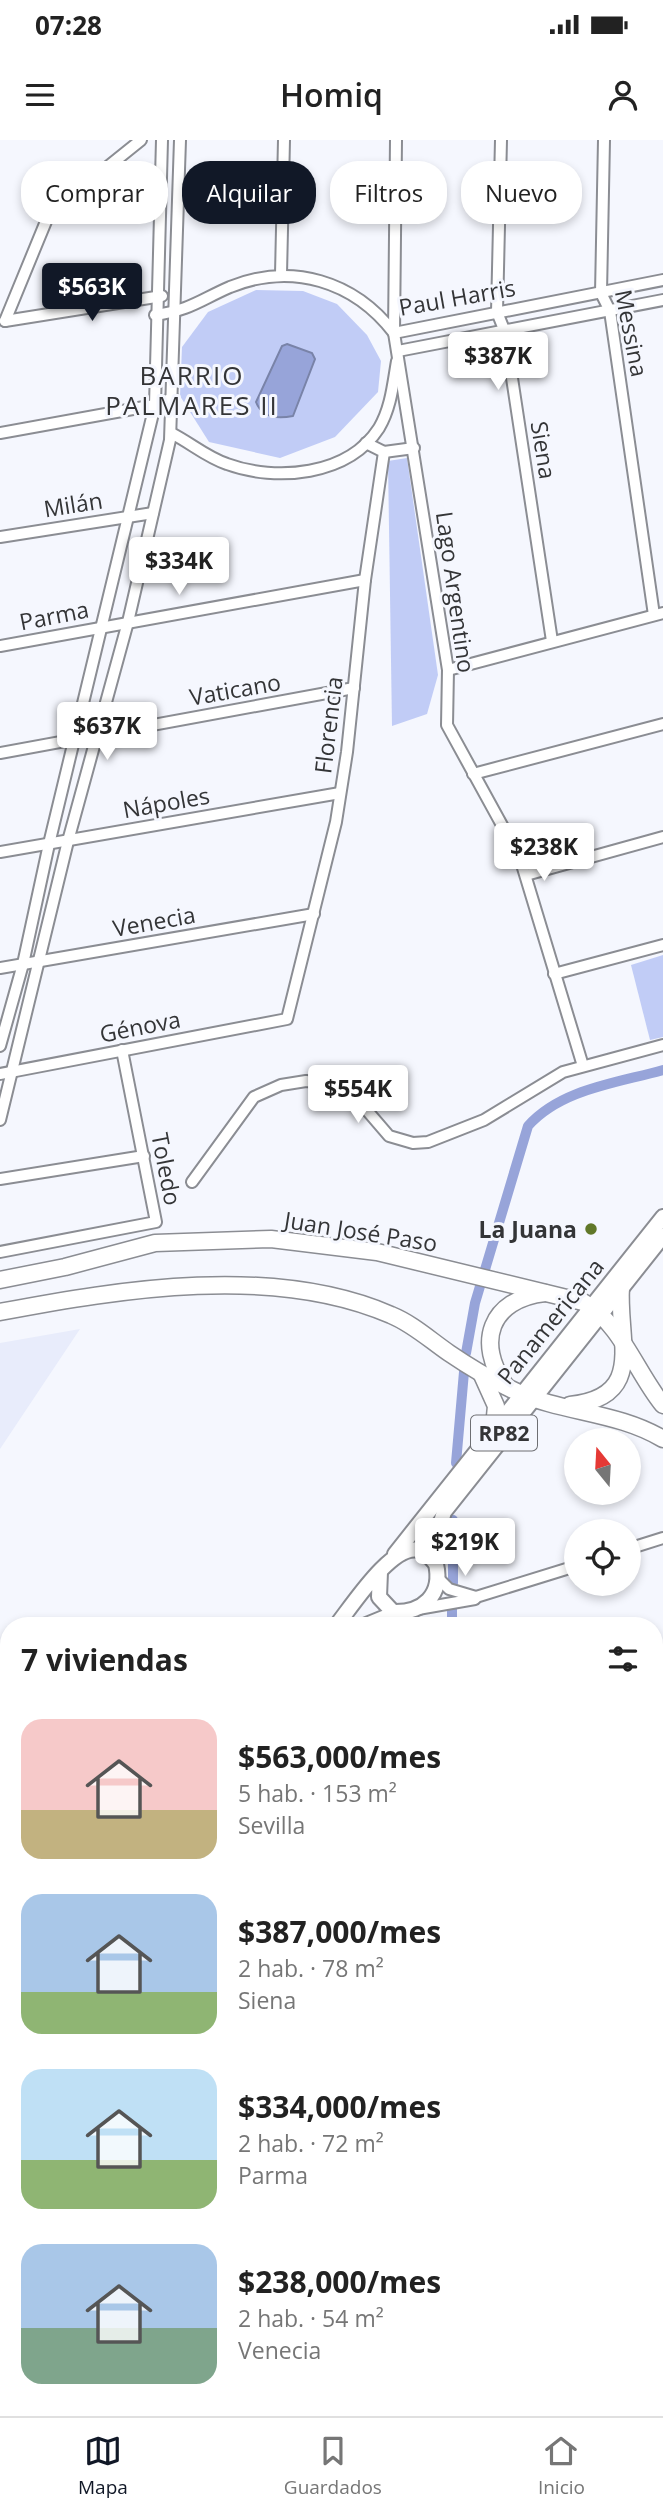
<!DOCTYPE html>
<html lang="es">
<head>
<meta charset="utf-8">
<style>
	:root { --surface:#fff; --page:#f2f2f2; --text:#222; --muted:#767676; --line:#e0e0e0; --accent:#111827 }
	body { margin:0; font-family:"Open Sans",sans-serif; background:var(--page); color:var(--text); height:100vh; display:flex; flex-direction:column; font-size:26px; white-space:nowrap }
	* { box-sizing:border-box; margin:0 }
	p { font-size:23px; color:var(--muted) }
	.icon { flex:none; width:38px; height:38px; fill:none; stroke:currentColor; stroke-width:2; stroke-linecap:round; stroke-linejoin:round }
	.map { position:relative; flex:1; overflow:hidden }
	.sheet { position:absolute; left:0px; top:1477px; width:663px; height:800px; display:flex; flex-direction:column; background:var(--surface); border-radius:28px 28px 0 0; box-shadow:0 4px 10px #0003 }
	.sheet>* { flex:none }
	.top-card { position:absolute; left:21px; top:21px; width:621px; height:63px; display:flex; gap:14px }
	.needle { width:46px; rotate:342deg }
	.buttons { position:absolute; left:564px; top:1288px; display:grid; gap:14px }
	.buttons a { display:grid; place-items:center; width:77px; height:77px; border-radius:50%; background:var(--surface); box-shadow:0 4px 10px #0003; font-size:35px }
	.price { position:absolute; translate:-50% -60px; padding:0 16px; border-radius:7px; background:#fff; color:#222; font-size:23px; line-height:46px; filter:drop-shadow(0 2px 4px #0008) }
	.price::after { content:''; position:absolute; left:50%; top:42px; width:21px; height:16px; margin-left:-10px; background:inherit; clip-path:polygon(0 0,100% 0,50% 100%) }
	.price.active { background:var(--accent); color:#fff }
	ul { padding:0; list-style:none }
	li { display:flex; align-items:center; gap:21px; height:175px; padding:0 21px }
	li span { display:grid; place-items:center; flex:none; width:196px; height:140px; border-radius:21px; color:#555 }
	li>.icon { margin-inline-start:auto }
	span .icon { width:84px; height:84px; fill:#fffc; stroke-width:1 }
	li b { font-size:30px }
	h2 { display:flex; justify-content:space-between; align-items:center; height:84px; padding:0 21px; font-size:30px }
	.pill { padding:0 24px; border-radius:28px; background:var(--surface); box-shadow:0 4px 10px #0003; font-size:24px; line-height:63px }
	.pill.active { background:var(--accent); color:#fff }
	.status { display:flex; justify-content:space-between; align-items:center; height:49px; padding:0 35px; background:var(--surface); direction:ltr }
	.status svg { height:19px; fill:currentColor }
	header { display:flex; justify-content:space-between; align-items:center; height:91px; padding:0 21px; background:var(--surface); font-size:32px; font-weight:600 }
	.tabs { display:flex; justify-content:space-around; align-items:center; height:98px; border-top:2px solid var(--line); background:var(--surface); font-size:19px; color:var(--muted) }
	.tabs a { display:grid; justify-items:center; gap:4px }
	.tabs .active { color:var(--accent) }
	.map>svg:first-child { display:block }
	.built { fill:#e8ecfb }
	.green { fill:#c1ccf6 }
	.water { fill:#97a4d9; stroke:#7983a8; stroke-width:2 }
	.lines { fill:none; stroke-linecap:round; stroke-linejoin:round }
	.canal { stroke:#97a4d9; stroke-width:10 }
	.minor-casing { stroke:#8b8d93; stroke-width:14 }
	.major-casing { stroke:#8b8d93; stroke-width:18 }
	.highway-casing { stroke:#8b8d93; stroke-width:19 }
	.minor { stroke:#fff; stroke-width:10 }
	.major { stroke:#fff; stroke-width:14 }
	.highway { stroke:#fff; stroke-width:16 }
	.poi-dot { fill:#617829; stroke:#f5f7fe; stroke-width:2.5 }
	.labels { text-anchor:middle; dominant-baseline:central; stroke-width:6; stroke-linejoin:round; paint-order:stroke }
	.shield { fill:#f5f7fe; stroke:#6e6f73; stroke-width:2 }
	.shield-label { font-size:21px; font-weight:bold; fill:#343537 }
	.street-label { font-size:23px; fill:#343537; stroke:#f5f7fe }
	.poi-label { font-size:23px; font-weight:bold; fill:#343537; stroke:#f5f7fe; text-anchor:end }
	.quarter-label { font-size:26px; letter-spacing:2px; fill:#343537; stroke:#f5f7fe }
</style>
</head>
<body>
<div class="status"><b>07:28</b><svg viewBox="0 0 49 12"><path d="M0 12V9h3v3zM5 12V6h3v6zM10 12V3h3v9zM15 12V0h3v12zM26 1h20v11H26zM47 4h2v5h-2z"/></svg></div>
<header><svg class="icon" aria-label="menu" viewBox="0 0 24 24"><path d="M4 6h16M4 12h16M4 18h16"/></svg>Homiq<svg class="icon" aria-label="person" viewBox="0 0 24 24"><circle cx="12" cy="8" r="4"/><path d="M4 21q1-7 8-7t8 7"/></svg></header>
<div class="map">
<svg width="663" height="2276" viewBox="0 0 663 2276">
	<rect width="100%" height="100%" fill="#f5f7fe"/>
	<path class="built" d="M80,1189L0,1309V1203Z"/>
	<g class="green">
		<path d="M256,150L303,151L337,164L367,195L381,221L378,252L335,297L280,318L209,302L180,256L182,207L208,172Z"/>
		<path d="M407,318L438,535L427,574L392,586L388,321Z"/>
		<path d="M663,815V897L650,900L631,825Z"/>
	</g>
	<path class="water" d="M287,204L312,213L315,219L293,276C278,279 262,278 256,262L282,206Z"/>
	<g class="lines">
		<g class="canal">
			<path d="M466,1213L475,1163L528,986C561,949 617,943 663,930"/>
			<path d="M456,1323L464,1232"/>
			<path d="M453,1380V1443"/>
			<path d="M452,1469V1486"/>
			<path d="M510,2268V2276"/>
		</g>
		<g class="minor-casing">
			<g id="minor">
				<path d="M396,0L394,193L448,530L447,585L520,718L583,926"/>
				<path d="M501,0L497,172L505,192L552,501"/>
				<path d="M604,0L601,153L610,171L654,475"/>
				<path d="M281,134L284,0"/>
				<path d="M155,175C191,170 200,160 230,147C292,122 354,141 394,193"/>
				<path d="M5,181L49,74L141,0"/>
				<path d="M5,181L162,156"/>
				<path d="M394,193L663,140"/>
				<path d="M398,211L663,160"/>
				<path d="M0,293L155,265L173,258"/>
				<path d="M171,293C191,303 206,317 227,324C276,342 348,336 379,288C391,268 393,244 397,221"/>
				<path d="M384,312L414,308"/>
				<path d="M0,397L153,373"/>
				<path d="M0,506L365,440"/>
				<path d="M448,530L663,473"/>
				<path d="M0,613L354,548"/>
				<path d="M473,634L663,584"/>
				<path d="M0,712L340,653"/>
				<path d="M526,735L663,697"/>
				<path d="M0,828L314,774"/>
				<path d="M554,834L663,805"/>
				<path d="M0,906L23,824L49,704L155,265L162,0"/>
				<path d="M0,934L287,879L336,682L347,612L365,440L384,312L366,303"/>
				<path d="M0,980L68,701L128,482L170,300L180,0"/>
				<path d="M0,1039L144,1016"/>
				<path d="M192,1042L254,957L281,945L306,941L340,945L352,953L389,996L413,1003L428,1002L484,980L563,932L663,905"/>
				<path d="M0,1112L156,1082L122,910"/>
				<path d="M628,1409L663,1398"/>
				<path d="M438,1438L449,1449L476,1457L576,1426"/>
				<path d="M418,1469L475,1459"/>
				<path d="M654,1839L663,1835"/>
				<path d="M0,1862L9,1759"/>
				<path d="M0,1989L9,1988"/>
				<path d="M654,2150L663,2146"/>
				<path d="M519,2268V2276"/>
				<path d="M650,2268L651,2276"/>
				<path d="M455,2276L499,2268"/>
			</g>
		</g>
		<g class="major-casing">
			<g id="major">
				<path d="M395,1414L663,1077"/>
				<path d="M436,1424L434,1405L444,1372L663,1096"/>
				<path d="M336,1486C352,1466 392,1403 419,1410C426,1411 431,1418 436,1424C443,1455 423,1473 393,1472L379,1457L380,1432"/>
				<path d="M364,1486L398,1472"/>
				<path d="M0,1891L9,1883"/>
				<path d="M0,1912L9,1903"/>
			</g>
		</g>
		<g class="highway-casing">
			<g id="highway">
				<path d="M0,1140L65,1127L155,1103L271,1099L377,1112L583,1162C621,1183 636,1232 663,1265"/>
				<path d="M0,1172C122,1149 274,1124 391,1175C413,1184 430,1200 449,1213C471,1228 493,1241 517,1252C564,1273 618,1272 663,1299"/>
				<path d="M482,1235L496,1266L494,1287"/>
				<path d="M506,1246C475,1203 490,1159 545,1153"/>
				<path d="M570,1265C647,1257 617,1200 621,1147"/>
			</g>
		</g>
		<use href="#minor" class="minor"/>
		<use href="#major" class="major"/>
		<use href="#highway" class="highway"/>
	</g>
	<circle class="poi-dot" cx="591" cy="1089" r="7"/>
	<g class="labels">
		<rect class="shield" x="471" y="1275.5" width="66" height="35" rx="5"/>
		<g class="shield-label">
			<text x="504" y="1293">RP82</text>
		</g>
		<g class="street-label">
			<text transform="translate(457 157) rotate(-10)">Paul Harris</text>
			<text transform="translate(632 193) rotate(79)">Messina</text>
			<text transform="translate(544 310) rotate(81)">Siena</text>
			<text transform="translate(73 364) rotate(-9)">Milán</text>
			<text transform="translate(456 452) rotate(82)">Lago Argentino</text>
			<text transform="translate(54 475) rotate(-11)">Parma</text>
			<text transform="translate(235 549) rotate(-10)">Vaticano</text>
			<text transform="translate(328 585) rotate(-83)">Florencia</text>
			<text transform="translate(166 662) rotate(-10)">Nápoles</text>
			<text transform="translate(154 781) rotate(-10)">Venecia</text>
			<text transform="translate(140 886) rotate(-11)">Génova</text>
			<text transform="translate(167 1029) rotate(79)">Toledo</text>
			<text transform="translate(361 1091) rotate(9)">Juan José Paso</text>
			<text transform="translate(550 1181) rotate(-51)">Panamericana</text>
		</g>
		<g class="poi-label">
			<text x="577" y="1089">La Juana</text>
		</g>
		<g class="quarter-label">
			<text x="192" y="235">BARRIO<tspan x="192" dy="30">PALMARES II</tspan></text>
		</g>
	</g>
</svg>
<div class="buttons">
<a><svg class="needle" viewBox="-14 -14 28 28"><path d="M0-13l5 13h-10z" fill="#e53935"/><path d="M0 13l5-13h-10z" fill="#767676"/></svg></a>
<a><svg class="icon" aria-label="locate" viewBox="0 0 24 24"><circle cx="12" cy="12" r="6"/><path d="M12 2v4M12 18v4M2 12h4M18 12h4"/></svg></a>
</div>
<b class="price active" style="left:92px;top:183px">$563K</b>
<b class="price" style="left:498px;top:252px">$387K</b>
<b class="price" style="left:179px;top:457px">$334K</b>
<b class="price" style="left:107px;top:622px">$637K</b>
<b class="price" style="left:544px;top:743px">$238K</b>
<b class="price" style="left:358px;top:985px">$554K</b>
<b class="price" style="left:465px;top:1438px">$219K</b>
<div class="top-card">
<a class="pill">Comprar</a>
<a class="pill active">Alquilar</a>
<a class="pill">Filtros</a>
<a class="pill">Nuevo</a>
</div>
<section class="sheet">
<h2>7 viviendas<svg class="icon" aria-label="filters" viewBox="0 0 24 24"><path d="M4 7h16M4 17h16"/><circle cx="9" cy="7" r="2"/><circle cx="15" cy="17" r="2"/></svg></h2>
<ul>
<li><span style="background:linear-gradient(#f6c9c9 65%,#c2b280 0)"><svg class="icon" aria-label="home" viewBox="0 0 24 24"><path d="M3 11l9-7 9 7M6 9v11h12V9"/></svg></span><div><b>$563,000/mes</b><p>5 hab. · 153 m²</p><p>Sevilla</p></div></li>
<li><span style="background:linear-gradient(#a9c7e8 70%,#8fb573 0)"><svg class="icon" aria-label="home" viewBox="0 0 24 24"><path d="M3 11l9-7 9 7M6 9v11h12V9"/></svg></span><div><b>$387,000/mes</b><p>2 hab. · 78 m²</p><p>Siena</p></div></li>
<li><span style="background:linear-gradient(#bfe0f5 65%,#8fb573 0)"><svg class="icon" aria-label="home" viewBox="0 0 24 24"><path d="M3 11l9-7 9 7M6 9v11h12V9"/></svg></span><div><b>$334,000/mes</b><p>2 hab. · 72 m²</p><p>Parma</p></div></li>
<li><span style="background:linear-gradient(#a9c7e8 60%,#7fa58c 0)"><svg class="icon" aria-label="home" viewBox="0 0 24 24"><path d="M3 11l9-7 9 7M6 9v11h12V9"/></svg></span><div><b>$238,000/mes</b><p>2 hab. · 54 m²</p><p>Venecia</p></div></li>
</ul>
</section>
</div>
<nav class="tabs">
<a class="active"><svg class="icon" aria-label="map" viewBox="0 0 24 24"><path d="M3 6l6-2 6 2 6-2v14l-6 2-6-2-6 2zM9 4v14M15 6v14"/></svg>Mapa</a>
<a><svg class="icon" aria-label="saved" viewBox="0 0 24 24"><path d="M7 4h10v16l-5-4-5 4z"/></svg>Guardados</a>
<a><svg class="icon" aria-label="home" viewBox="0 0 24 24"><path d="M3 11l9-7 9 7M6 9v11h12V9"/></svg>Inicio</a>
</nav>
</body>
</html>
